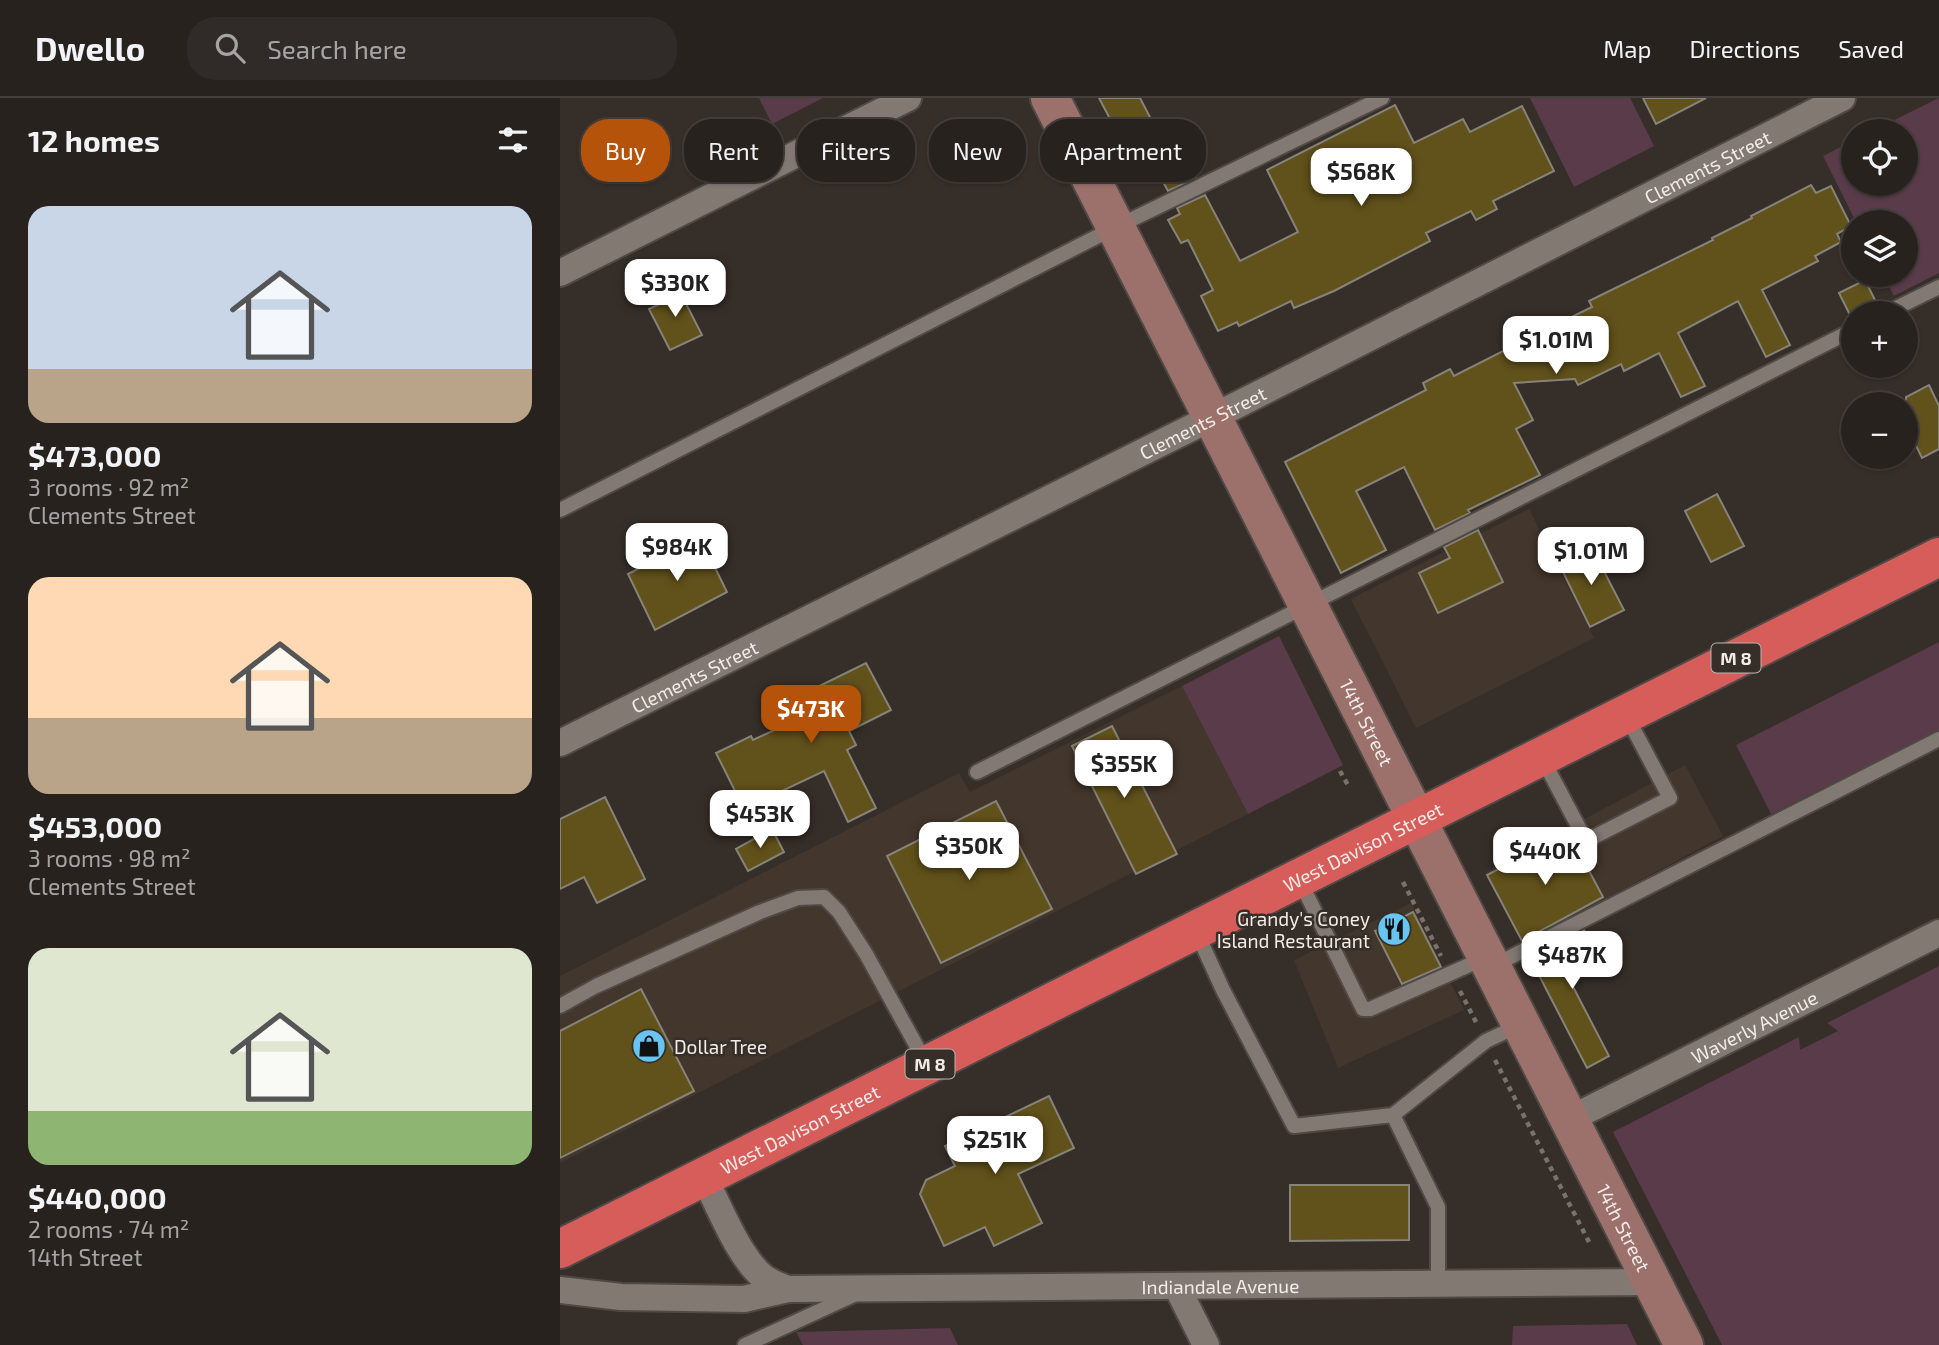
<!DOCTYPE html>
<html lang="en">
<head>
<meta charset="utf-8">
<style>
	:root { --surface:#28221f; --page:#302a28; --text:#f1f3f6; --muted:#a5a4a4; --line:#443f3d; --accent:#b45309 }
	body { margin:0; font-family:"Exo 2",sans-serif; background:var(--page); color:var(--text); height:100vh; display:flex; flex-direction:column; font-size:26px; white-space:nowrap }
	* { box-sizing:border-box; margin:0 }
	p { font-size:23px; color:var(--muted) }
	.icon { flex:none; width:38px; height:38px; fill:none; stroke:currentColor; stroke-width:2; stroke-linecap:round; stroke-linejoin:round }
	.map { position:relative; flex:1; overflow:hidden }
	.drawer { display:flex; flex-direction:column; background:var(--surface); width:560px }
	.drawer>* { flex:none }
	.guide { position:absolute; left:21px; top:21px; width:665px; height:63px; display:flex; gap:14px }
	.tools { position:absolute; left:1281px; top:21px; display:grid; gap:14px }
	.tools a { display:grid; place-items:center; width:77px; height:77px; border-radius:50%; background:var(--surface); box-shadow:0 2px 5px #0004,0 0 0 2px var(--line); font-size:35px }
	.price { position:absolute; translate:-50% -60px; padding:0 16px; border-radius:14px; background:#fff; color:#222; font-size:23px; line-height:46px; filter:drop-shadow(0 2px 4px #0008) }
	.price::after { content:''; position:absolute; left:50%; top:42px; width:21px; height:16px; margin-left:-10px; background:inherit; clip-path:polygon(0 0,100% 0,50% 100%) }
	.price.on { background:var(--accent); color:#fff }
	ul { padding:0; list-style:none }
	li { display:grid; align-content:center; gap:14px; height:371px; padding:0 28px }
	li span { display:grid; place-items:center; height:217px; border-radius:21px; color:#555 }
	li>.icon { margin-inline-start:auto }
	span .icon { width:126px; height:126px; fill:#fffc; stroke-width:1 }
	li b { font-size:30px }
	h2 { display:flex; justify-content:space-between; align-items:center; height:84px; padding:0 28px; font-size:30px }
	.chip { padding:0 24px; border-radius:28px; background:var(--surface); box-shadow:0 2px 5px #0004,0 0 0 2px var(--line); font-size:24px; line-height:63px }
	.chip.on { background:var(--accent); color:#fff }
	header { display:flex; align-items:center; gap:42px; box-sizing:border-box; height:98px; padding:0 35px; background:var(--surface); border-bottom:2px solid var(--line) }
	header strong { font-size:33px }
	nav { display:flex; gap:38px; margin-inline-start:auto; font-size:24px }
	.search { width:490px; height:63px; background:var(--page); display:flex; align-items:center; gap:18px; box-sizing:border-box; padding:0 24px; border-radius:28px; color:var(--muted); font-size:26px }
	main { display:flex; flex:1; min-height:0 }
	.map>svg:first-child { display:block }
	.built { fill:#43362c }
	.green { fill:#5a3b4a }
	.building { fill:#61511b; stroke:#86837a; stroke-width:2 }
	.lines { fill:none; stroke-linecap:round; stroke-linejoin:round }
	.lane-casing { stroke:#504945; stroke-width:18 }
	.street-casing { stroke:#504945; stroke-width:30 }
	.secondary-casing { stroke:#504945; stroke-width:42 }
	.highway-casing { stroke:#504945; stroke-width:42 }
	.path { stroke:#78716c; stroke-width:4.5; stroke-dasharray:5 5; stroke-linecap:butt }
	.lane { stroke:#827973; stroke-width:14 }
	.street { stroke:#827973; stroke-width:26 }
	.secondary { stroke:#9c716c; stroke-width:38 }
	.highway { stroke:#d75d5b; stroke-width:38 }
	.labels { text-anchor:middle; dominant-baseline:central; stroke-width:5; stroke-linejoin:round; paint-order:stroke }
	.shield { fill:#362e29; stroke:#b9b3af; stroke-width:2 }
	.shield-label { font-size:18px; font-weight:bold; fill:#f1ece8 }
	.street-label { font-size:19px; fill:#f1ece8; stroke:#362e29 }
	.poi-label { font-size:19px; fill:#f1ece8; stroke:#362e29; text-anchor:end }
</style>
</head>
<body>
<header>
<strong>Dwello</strong>
<div class="search"><svg class="icon" aria-label="search" viewBox="0 0 24 24"><circle cx="10" cy="10" r="6"/><path d="M15 15l6 6"/></svg>Search here</div>
<nav><a>Map</a><a>Directions</a><a>Saved</a></nav>
</header>
<main>
<section class="drawer">
<h2>12 homes<svg class="icon" aria-label="filters" viewBox="0 0 24 24"><path d="M4 7h16M4 17h16"/><circle cx="9" cy="7" r="2"/><circle cx="15" cy="17" r="2"/></svg></h2>
<ul>
<li><span style="background:linear-gradient(#c9d6e8 75%,#b9a48a 0)"><svg class="icon" aria-label="home" viewBox="0 0 24 24"><path d="M3 11l9-7 9 7M6 9v11h12V9"/></svg></span><div><b>$473,000</b><p>3 rooms · 92 m²</p><p>Clements Street</p></div></li>
<li><span style="background:linear-gradient(#ffd9b3 65%,#b9a48a 0)"><svg class="icon" aria-label="home" viewBox="0 0 24 24"><path d="M3 11l9-7 9 7M6 9v11h12V9"/></svg></span><div><b>$453,000</b><p>3 rooms · 98 m²</p><p>Clements Street</p></div></li>
<li><span style="background:linear-gradient(#dfe7d0 75%,#8fb573 0)"><svg class="icon" aria-label="home" viewBox="0 0 24 24"><path d="M3 11l9-7 9 7M6 9v11h12V9"/></svg></span><div><b>$440,000</b><p>2 rooms · 74 m²</p><p>14th Street</p></div></li>
</ul>
</section>
<div class="map">
<svg width="1379" height="1247" viewBox="0 0 1379 1247">
	<rect width="100%" height="100%" fill="#362e29"/>
	<g class="built">
		<path d="M969,411L1034,540L856,630L791,501Z"/>
		<path d="M622,588L688,716L0,1065V878L399,675L410,694Z"/>
		<path d="M1125,667L1163,738L964,844L926,774Z"/>
		<path d="M851,805L904,912L778,970L734,862Z"/>
	</g>
	<g class="green">
		<path d="M199,0H263L212,26Z"/>
		<path d="M970,0H1070L1094,48L1014,89Z"/>
		<path d="M1379,0V175L1334,198L1323,177H1346V124H1296L1263,58L1293,43V86H1346V33H1312Z"/>
		<path d="M719,538L783,667L688,716L622,588Z"/>
		<path d="M1379,544V632L1211,716L1176,647Z"/>
		<path d="M1379,868V1247H1162L1053,1034L1239,939L1240,952L1278,933L1267,925Z"/>
		<path d="M1067,1226L1077,1247H952L953,1228Z"/>
		<path d="M390,1230L398,1247H243L236,1234Z"/>
	</g>
	<g class="building">
		<path d="M539,0H580L591,21L559,38Z"/>
		<path d="M1083,0H1146L1096,26Z"/>
		<path d="M835,7L854,45L903,21L910,34L962,8L994,73L933,103L937,111L916,122L911,113L866,135L870,143L774,193L734,210L731,203L679,228L677,224L658,233L641,198L653,192L628,142L621,145L608,122L620,116L617,110L645,97L680,163L738,134L707,72Z"/>
		<path d="M620,44L636,75L634,76L636,80L608,93L590,60Z"/>
		<path d="M1251,87L1256,95L1271,88L1291,128L1277,136L1281,144L1255,158L1258,163L1202,192L1230,247L1206,259L1178,203L1118,235L1145,288L1121,299L1099,255L1064,273L1061,266L1018,287L1015,281L954,285L973,322L956,331L980,377L908,412L910,415L875,432L844,369L796,393L826,452L781,475L725,364L866,292L863,285L890,271L894,278L957,246L997,245L989,230L1032,209L1029,203L1153,142L1152,140L1192,120L1191,118Z"/>
		<path d="M1305,182L1317,206L1299,215H1293L1291,219L1279,195Z"/>
		<path d="M117,188L142,237L110,252L89,211L100,206L97,198Z"/>
		<path d="M1369,287L1379,308V351L1362,360L1346,327V299Z"/>
		<path d="M1157,396L1184,448L1151,464L1125,413Z"/>
		<path d="M918,432L943,484L878,515L859,475L890,460L884,449Z"/>
		<path d="M140,439L167,494L95,532L68,476Z"/>
		<path d="M1032,450L1064,512L1030,529L999,466Z"/>
		<path d="M306,565L331,612L289,633L296,647L287,652L316,710L288,724L264,673L184,711L156,655L191,638L193,642L242,619L233,601Z"/>
		<path d="M552,628L617,756L576,776L512,648Z"/>
		<path d="M45,699L85,781L37,805L24,779L0,791V721Z"/>
		<path d="M436,703L492,811L381,865L327,758Z"/>
		<path d="M212,731L224,754L188,773L176,751Z"/>
		<path d="M1009,735L1043,799L962,843L927,777Z"/>
		<path d="M853,814L881,869L842,886L815,833Z"/>
		<path d="M1024,832L1041,865L1009,881L1049,958L1027,970L970,860Z"/>
		<path d="M81,891L134,993L0,1060V933Z"/>
		<path d="M489,998L514,1050L458,1076L482,1125L434,1148L425,1129L384,1148L360,1096L366,1082L395,1068L385,1048Z"/>
		<path d="M730,1087H849V1142L730,1143Z"/>
	</g>
	<g class="lines">
		<g class="lane-casing">
			<g id="lane">
				<path d="M1326,215L1379,189"/>
				<path d="M0,412L554,130L822,0"/>
				<path d="M981,658L1026,743L1110,700L1066,617"/>
				<path d="M417,674L1293,232"/>
				<path d="M739,781L803,911H810L925,860"/>
				<path d="M636,833L663,892L734,1028L833,1017L878,1109V1187"/>
				<path d="M933,868L1379,641"/>
				<path d="M0,908L36,888L200,814L238,800L264,799L279,814L306,856L367,967"/>
				<path d="M833,1017L926,943L960,927"/>
				<path d="M185,1247L296,1196"/>
			</g>
		</g>
		<g class="street-casing">
			<g id="street">
				<path d="M0,175L348,0"/>
				<path id="s1" d="M0,645L675,308L1282,0"/>
				<path id="s2" d="M1010,1021L1379,835"/>
				<path d="M144,1079C159,1108 178,1158 203,1179C211,1185 220,1188 228,1191"/>
				<path d="M617,1189L646,1247"/>
				<path id="s3" d="M0,1192L61,1199L184,1201L228,1191L1092,1184"/>
			</g>
		</g>
		<g class="secondary-casing">
			<g id="secondary">
				<path id="s4" d="M490,0L1124,1247"/>
			</g>
		</g>
		<g class="highway-casing">
			<g id="highway">
				<path id="s5" d="M0,1151L1379,459"/>
			</g>
		</g>
		<g class="path">
			<path d="M780,673L789,689"/>
			<path d="M843,784L881,858"/>
			<path d="M900,893L917,926"/>
			<path d="M935,962L1029,1144"/>
		</g>
		<use href="#lane" class="lane"/>
		<use href="#street" class="street"/>
		<use href="#secondary" class="secondary"/>
		<use href="#highway" class="highway"/>
	</g>
	<defs>
		<g id="restaurant-disc" transform="scale(1.75)"><circle r="9.5" fill="#68c4f0" stroke="#362e29"/><path d="M-5-6h1v4h1v-4h1v4h1v-4h1v5L-1.5 .5V6h-2V.5L-5-1ZM5-6V6H3V1.5H1.5Q1.5-4 5-6Z" fill="#111"/></g>
		<g id="shop-disc" transform="scale(1.75)"><circle r="9.5" fill="#68c4f0" stroke="#362e29"/><path d="M-5-2.5h2.3a2.7 3.5 0 0 1 5.4 0H5L5.5 6h-11ZM-1.5-2.5h3a1.5 2.3 0 0 0-3 0Z" fill="#111"/></g>
	</defs>
	<g fill-rule="evenodd">
		<use href="#restaurant-disc" x="834" y="831"/>
		<use href="#shop-disc" x="89" y="948"/>
	</g>
	<g class="labels">
		<g class="shield">
			<rect x="1151.5" y="545.5" width="49" height="29" rx="5"/>
			<rect x="345.5" y="951.5" width="49" height="29" rx="5"/>
		</g>
		<g class="shield-label">
			<text x="1176" y="560">M 8</text>
			<text x="370" y="966">M 8</text>
		</g>
		<g class="street-label">
			<text stroke="none"><textPath href="#s1" startOffset="1284">Clements Street</textPath></text>
			<text stroke="none"><textPath href="#s1" startOffset="718">Clements Street</textPath></text>
			<text stroke="none"><textPath href="#s1" startOffset="150">Clements Street</textPath></text>
			<text stroke="none"><textPath href="#s4" startOffset="700">14th Street</textPath></text>
			<text stroke="none"><textPath href="#s5" startOffset="898">West Davison Street</textPath></text>
			<text stroke="none"><textPath href="#s2" startOffset="206">Waverly Avenue</textPath></text>
			<text stroke="none"><textPath href="#s5" startOffset="268">West Davison Street</textPath></text>
			<text stroke="none"><textPath href="#s4" startOffset="1267">14th Street</textPath></text>
			<text stroke="none"><textPath href="#s3" startOffset="662">Indiandale Avenue</textPath></text>
		</g>
		<g class="poi-label">
			<text x="810" y="820">Grandy's Coney<tspan x="810" dy="22">Island Restaurant</tspan></text>
			<text x="114" y="948" text-anchor="start">Dollar Tree</text>
		</g>
	</g>
</svg>
<div class="tools">
<a><svg class="icon" aria-label="locate" viewBox="0 0 24 24"><circle cx="12" cy="12" r="6"/><path d="M12 2v4M12 18v4M2 12h4M18 12h4"/></svg></a>
<a><svg class="icon" aria-label="layers" viewBox="0 0 24 24"><path d="M12 4l9 5-9 5-9-5zM3 14l9 5 9-5"/></svg></a>
<a>+</a>
<a>−</a>
</div>
<b class="price" style="left:801px;top:110px">$568K</b>
<b class="price" style="left:115px;top:221px">$330K</b>
<b class="price" style="left:996px;top:278px">$1.01M</b>
<b class="price" style="left:117px;top:485px">$984K</b>
<b class="price" style="left:1031px;top:489px">$1.01M</b>
<b class="price on" style="left:251px;top:647px">$473K</b>
<b class="price" style="left:564px;top:702px">$355K</b>
<b class="price" style="left:200px;top:752px">$453K</b>
<b class="price" style="left:409px;top:784px">$350K</b>
<b class="price" style="left:985px;top:789px">$440K</b>
<b class="price" style="left:1012px;top:893px">$487K</b>
<b class="price" style="left:435px;top:1078px">$251K</b>
<div class="guide">
<a class="chip on">Buy</a>
<a class="chip">Rent</a>
<a class="chip">Filters</a>
<a class="chip">New</a>
<a class="chip">Apartment</a>
</div>
</div>
</main>
</body>
</html>
